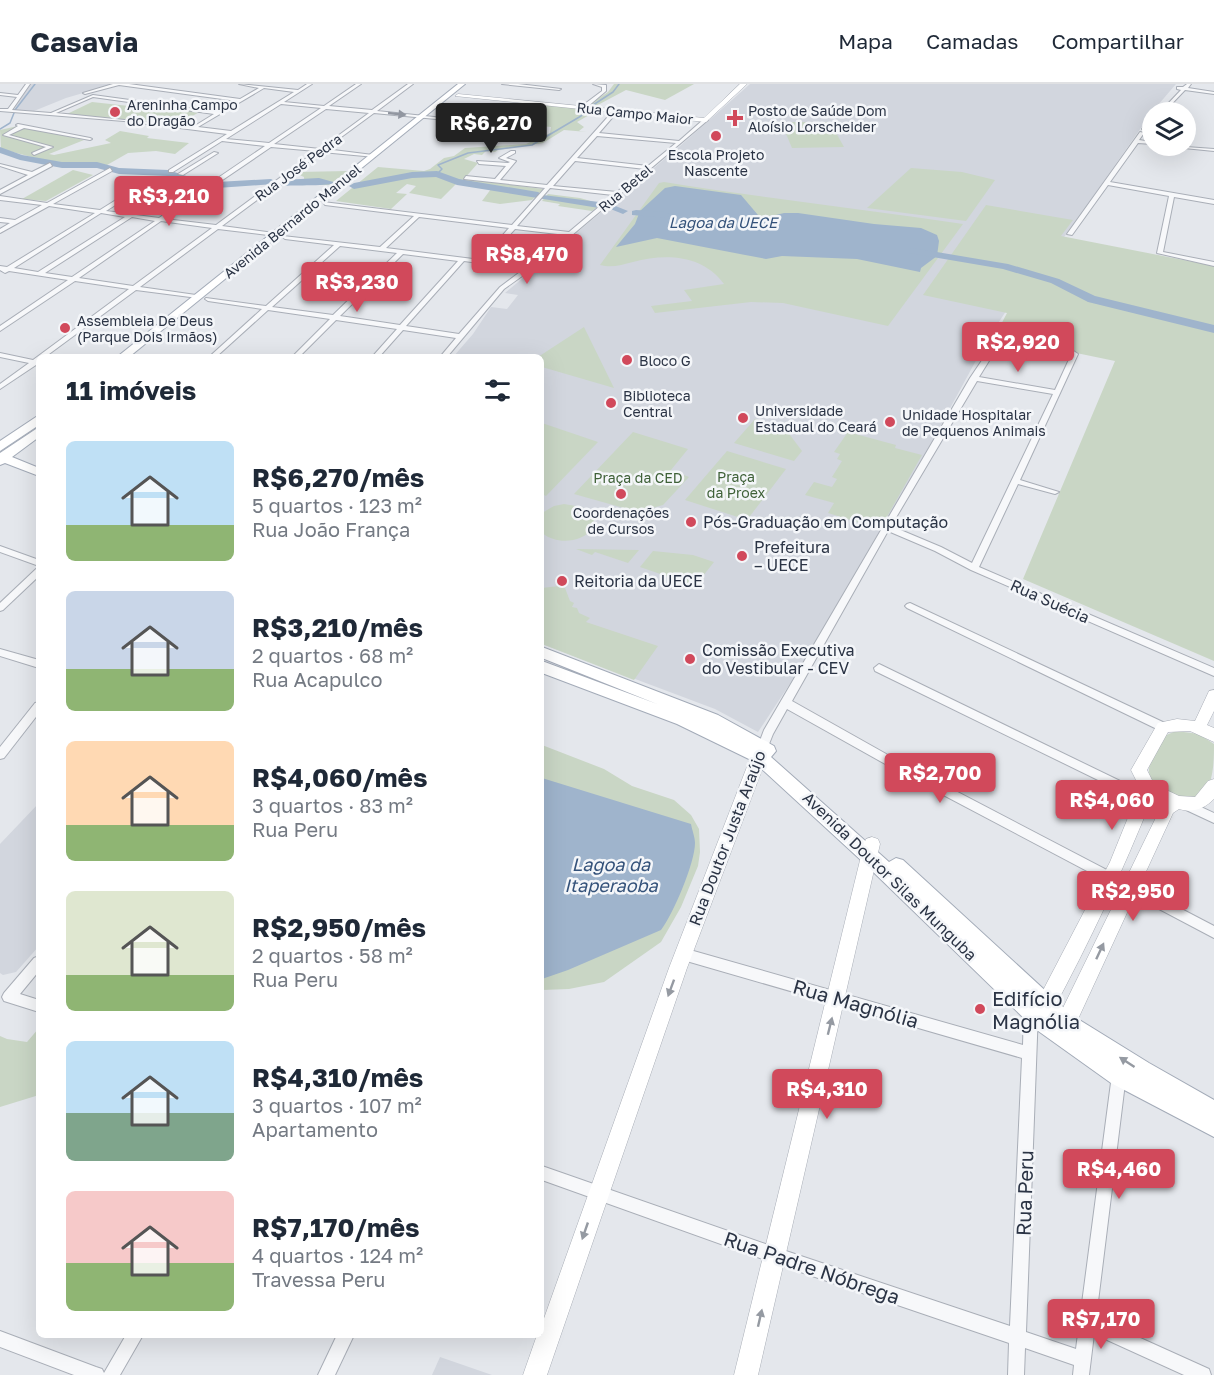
<!DOCTYPE html>
<html lang="pt">
<head>
<meta charset="utf-8">
<style>
	:root { --surface:#fff; --page:#f2f2f3; --text:#1f2937; --muted:#747a83; --line:#e0e1e3; --accent:#d1495b }
	body { margin:0; font-family:"Golos Text",sans-serif; background:var(--page); color:var(--text); height:100vh; display:flex; flex-direction:column; font-size:22px; white-space:nowrap }
	* { box-sizing:border-box; margin:0 }
	p { font-size:20px; color:var(--muted) }
	.icon { flex:none; width:33px; height:33px; fill:none; stroke:currentColor; stroke-width:2; stroke-linecap:round; stroke-linejoin:round }
	.map { position:relative; flex:1; overflow:hidden }
	.side { position:absolute; left:36px; top:270px; width:508px; height:984px; display:flex; flex-direction:column; background:var(--surface); border-radius:9px; box-shadow:0 6px 24px #0002 }
	.side>* { flex:none }
	.fabs { position:absolute; left:1142px; top:18px; display:grid; gap:12px }
	.fabs a { display:grid; place-items:center; width:54px; height:54px; border-radius:50%; background:var(--surface); box-shadow:0 6px 24px #0002; font-size:30px }
	.price { position:absolute; translate:-50% -51px; padding:0 14px; border-radius:6px; background:var(--accent); color:#fff; font-size:20px; line-height:39px; filter:drop-shadow(0 2px 3px #0008) }
	.price::after { content:''; position:absolute; left:50%; top:36px; width:18px; height:14px; margin-left:-9px; background:inherit; clip-path:polygon(0 0,100% 0,50% 100%) }
	.price.current { background:#222; color:#fff }
	ul { padding:0; list-style:none }
	li { display:flex; align-items:center; gap:18px; height:150px; padding:0 30px }
	li span { display:grid; place-items:center; flex:none; width:168px; height:120px; border-radius:9px; color:#555 }
	li>.icon { margin-inline-start:auto }
	span .icon { width:72px; height:72px; fill:#fffc; stroke-width:1 }
	li b { font-size:26px }
	h2 { display:flex; justify-content:space-between; align-items:center; height:72px; padding:0 30px; font-size:26px }
	header { display:flex; align-items:center; gap:36px; box-sizing:border-box; height:84px; padding:0 30px; background:var(--surface); border-bottom:2px solid var(--line) }
	header strong { font-size:28px }
	nav { display:flex; gap:33px; margin-inline-start:auto; font-size:21px }
	.map>svg:first-child { display:block }
	.built { fill:#d2d6de }
	.green { fill:#c9d6c5 }
	.water { fill:#9fb4cc }
	.lines { fill:none; stroke-linecap:round; stroke-linejoin:round }
	.stream { stroke:#9fb4cc; stroke-width:1.5 }
	.river { fill:#9fb4cc; fill-rule:evenodd }
	.street-casing { stroke:#a9aeb7; stroke-width:2 }
	.secondary-casing { stroke:#a9aeb7; stroke-width:1 }
	.primary-casing { stroke:#a3abb8; stroke-width:2 }
	.street { fill:#f7f8fa; fill-rule:evenodd }
	.secondary { fill:#fff; fill-rule:evenodd }
	.primary { fill:#fff; fill-rule:evenodd }
	.oneway { fill:#9196a0 }
	.oneway2 { fill:#959aa2 }
	.poi-dot { fill:#d1495b; stroke:#f4f6f9; stroke-width:2 }
	.labels { text-anchor:middle; dominant-baseline:central; stroke-width:5; stroke-linejoin:round; paint-order:stroke }
	.far-poi-label { font-size:14px; fill:#2b3445; stroke:#f4f6f9; text-anchor:start }
	.far-street-label { font-size:14px; fill:#2b3445; stroke:#f4f6f9 }
	.far-park-label { font-size:14px; fill:#3f6138; stroke:#f4f6f9 }
	.far-water-label { font-size:15px; font-style:italic; fill:#34527a; stroke:#f4f6f9 }
	.poi-label { font-size:16px; fill:#2b3445; stroke:#f4f6f9; text-anchor:start }
	.street-label { font-size:16px; fill:#2b3445; stroke:#f4f6f9 }
	.water-label { font-size:18px; font-style:italic; fill:#34527a; stroke:#f4f6f9 }
	.near-poi-label { font-size:20px; fill:#2b3445; stroke:#f4f6f9; text-anchor:start }
	.near-street-label { font-size:20px; fill:#2b3445; stroke:#f4f6f9 }
</style>
</head>
<body>
<header>
<strong>Casavia</strong>
<nav><a>Mapa</a><a>Camadas</a><a>Compartilhar</a></nav>
</header>
<div class="map">
<svg width="1214" height="1291" viewBox="0 0 1214 1291">
	<rect width="100%" height="100%" fill="#e4e7ec"/>
	<g class="built">
		<path d="M29,0H114L66,14L34,27L13,26Z"/>
		<path d="M750,0H1176L1152,28L1072,143L1008,224L986,258L929,363L797,589L758,648L715,625L542,560V273H453L473,250L491,223L507,225L518,211L505,209L680,62Z"/>
		<path d="M39,719V862L16,888L3,891L0,889V760Z"/>
		<path d="M440,1273L492,1291H432Z"/>
	</g>
	<g class="green">
		<path d="M614,0H694L665,16L626,6L594,23L587,22L608,8Z"/>
		<path d="M92,18L129,22L134,19L200,28L176,40L67,30Z"/>
		<path d="M539,20L585,25L582,29L591,30L577,38L584,43L579,47L587,48L564,46L543,59L498,66L495,68L486,67L482,71L474,70L464,75L478,79L464,95L543,105L532,116L500,120L482,117L491,105L456,100L441,115L409,109L416,102L407,100L396,109L407,110L391,125L336,117L378,83L424,87L430,85L444,74L454,72L465,64L526,60L550,49L551,43L511,39L523,28L529,29Z"/>
		<path d="M781,38H830L844,63L792,64Z"/>
		<path d="M18,42L84,56L49,70L54,71L111,59L105,56L120,47L149,52L147,54L189,59L175,70L156,67L128,69L107,81L47,77L1,65L0,46Z"/>
		<path d="M911,84L962,88L995,96L966,137L867,124Z"/>
		<path d="M73,86L93,91L46,117L22,115Z"/>
		<path d="M348,87L329,101H279L284,98L304,95V93L295,89L297,88Z"/>
		<path d="M664,98C763,114 863,125 963,140L888,242L783,219L751,218L655,229L651,222L692,217L684,206L724,200C703,171 666,169 633,178C621,181 612,184 600,181L659,99Z"/>
		<path d="M548,110L580,114L601,120L592,127L558,122L560,120L542,117Z"/>
		<path d="M986,121L1073,136L1061,152L1214,182V577L1023,495L1115,277L995,252L1007,229L923,211Z"/>
		<path d="M584,243L614,304L542,283V273H538Z"/>
		<path d="M755,335L784,343L802,367L794,377L734,359Z"/>
		<path d="M542,339L598,358L546,412L542,410Z"/>
		<path d="M633,348L688,365L671,386L689,393L663,421L638,428L574,410Z"/>
		<path d="M848,348L896,361L895,364L922,371L880,445L828,429L834,419L805,411L814,398L832,403L837,395L832,393L842,377L837,375L840,370L834,368Z"/>
		<path d="M727,367L786,385L747,436L685,416Z"/>
		<path d="M564,420L582,423L594,432V444C581,459 557,461 542,449V429L554,422Z"/>
		<path d="M576,465L639,466L628,479L595,468L592,471Z"/>
		<path d="M653,467L693,471L714,478L695,502L640,483Z"/>
		<path d="M559,502L565,504L570,517L574,519L572,523L577,524L579,529L590,534L586,538L658,562L634,596L542,560V504Z"/>
		<path d="M1176,647L1199,650L1214,660C1214,675 1214,704 1200,713C1184,723 1148,706 1149,686C1149,675 1160,662 1164,652Z"/>
		<path d="M542,661L604,685L632,702L674,716L691,731L699,745L700,768L698,782L681,823L661,858L604,898L569,905L542,906Z"/>
		<path d="M39,944V1011L0,1023V952L7,955L27,958Z"/>
	</g>
	<g class="water">
		<path d="M675,102L741,111L758,131L764,134L784,129H798L874,140L921,144L937,151L939,157L937,172L921,184L920,188L857,175L782,172L766,175L657,154L616,163L635,140L640,127L665,104Z"/>
		<path d="M542,694L691,740C692,746 695,753 695,759C695,779 673,830 661,846L568,886L542,895Z"/>
	</g>
	<g class="lines">
		<g class="stream">
			<path d="M590,23L613,8L619,0"/>
			<path d="M15,26L35,0"/>
			<path d="M0,45L10,39L14,29"/>
			<path d="M437,90L442,85L438,81L468,69L532,61L581,32L588,25"/>
		</g>
		<g class="river">
			<path d="M0,63L22,71L62,78H97L119,84L168,86L211,100L206,103H196L179,94L168,92L119,90L97,84H62L20,76L0,69Z"/>
			<path d="M437,87L459,95L538,108L543,111L599,118L604,121L608,119L628,127L623,130L603,122L599,124L457,101L436,93L412,94L354,105L349,102L354,99L412,88Z"/>
			<path d="M319,94L337,99C332,102 292,101 282,102L277,99L282,96Z"/>
			<path d="M271,95L276,98L274,100L217,104L212,101L217,98Z"/>
			<path d="M636,126L666,128L671,131L666,134L632,131V127Z"/>
			<path d="M913,164L1008,180L1059,195L1095,212L1214,241V249L1088,218L1051,199L1003,185L909,169V165Z"/>
		</g>
		<g class="street-casing">
			<g id="street">
				<path d="M26,0H30L12,26L51,29L93,11L218,28L237,17L119,1L85,10L83,9L113,0H129L240,15L259,4L239,0L298,6L307,0H312L284,18L324,22L356,0H361L329,22L372,26L408,0H413L377,27L510,41L508,42L374,29L325,65L373,71L375,73L322,68L222,142L274,149L277,151L276,152L218,145L140,203L196,211L198,212V214L136,206L45,273H39V281H36L0,305V300L29,279L0,273V269L33,276L129,205L75,197L0,247V242L68,196L9,187L5,189L0,186V182L7,183L95,129L49,122L0,149V145L10,139L0,138V134L15,136L42,121L0,116V112L47,119L110,84L112,87L53,120L100,126L140,101L142,104L106,127L130,130L157,113L159,116L136,131L159,134L265,62L222,57L173,88H169V86L227,50L124,37L0,27V25H8L17,13L0,11V9L18,11ZM264,4L294,8L231,47L198,43ZM93,13L214,30L193,43L56,29ZM281,20L321,24L269,59L226,55ZM326,25L369,29L320,65L274,60ZM271,63L316,67L216,141L165,135ZM101,129L125,133L38,188L14,184ZM132,133L155,137L72,193L45,189ZM161,137L212,144L133,202L79,194Z"/>
				<path d="M502,0H518L561,5L559,6Z"/>
				<path d="M593,0L606,1V7L586,24H582V22L602,7V3Z"/>
				<path d="M1187,0H1191L1188,4L1214,8V10L1185,6L1164,28H1160L1181,6L1177,5V3H1183Z"/>
				<path d="M614,26L618,27L599,49L679,57L704,35L708,36L532,185L504,205L447,273H440L456,254L403,246L379,273H372L397,245L336,236L299,273H292L330,235L268,226L216,273H209L262,225L208,217L205,215L206,214L266,222L334,161L285,155L282,153L283,152L380,163L414,132L325,121L323,118L512,141L545,104L464,95L466,92L495,95L506,82L479,80L477,77L508,79L510,78L499,74L511,67H515V69L506,74L516,77L500,96L547,101ZM597,52L676,59L648,82L577,74ZM575,77L645,85L617,108L553,102ZM550,104L613,111L569,148L517,142ZM419,133L509,144L481,176L386,164ZM515,145L566,151L529,182L486,177ZM340,162L397,169L333,231L272,223ZM403,170L458,177L400,241L340,232ZM464,177L524,185L500,203L459,250L406,242Z"/>
				<path d="M1150,34H1152V38L1146,45H1142Z"/>
				<path d="M18,40L90,54L92,55L90,56L24,44L9,51L53,63L34,71L32,69L46,63L3,51L18,42L16,41Z"/>
				<path d="M1140,48L1144,49L1139,56L1152,58V60L1138,59L1110,98L1214,116V120L1174,113L1163,168L1214,178V182L1157,169L1169,112L1108,101L1072,151L1067,150Z"/>
				<path d="M1172,62L1214,65V67L1174,63Z"/>
				<path d="M214,68L218,69L183,91L178,90Z"/>
				<path d="M50,79L52,82L0,110V106L28,91L0,82V80L32,88Z"/>
				<path d="M1006,253L1072,266L1078,270L1020,396L1059,408L1055,410L1018,400L979,483L1214,584V592L971,486L935,467L888,447L792,617L904,680L1214,842V854L896,686L787,625L773,650L767,665H759L758,662L764,646L970,294L995,257ZM1006,257L1071,271L1055,306L979,293L1000,259ZM977,297L1053,310L972,479L941,463L891,442Z"/>
				<path d="M0,462L39,476V482L0,468Z"/>
				<path d="M39,484V492L3,526L0,527V519L36,485Z"/>
				<path d="M910,519L1167,640L1168,643L1167,646H1159L907,524L905,522L907,520Z"/>
				<path d="M0,565L39,576V584L0,572Z"/>
				<path d="M879,580L1149,711L1151,714L1149,717L1145,719L1141,717L875,587L874,584Z"/>
				<path d="M39,618V629L4,674L0,675V663L35,619Z"/>
				<path d="M1188,717L1214,729V739L1184,725L1182,722L1184,719Z"/>
				<path d="M683,864L1023,961L1024,927L1026,923L1031,921L1036,923L1038,927L1026,1248L1076,1265L1112,991L1114,986L1119,984L1124,986L1126,991L1096,1234L1209,1285L1211,1291H1184L1094,1250L1089,1291H1073L1074,1281L1025,1264L1024,1291H1008L1009,1259L774,1179L542,1096V1082L774,1163L1010,1242L1022,974L683,876L679,874L677,870L679,866Z"/>
				<path d="M39,872V887L20,910L39,916V928L4,917L2,913L4,909L34,874Z"/>
				<path d="M0,1247L96,1283L102,1285L104,1289L126,1251H143L120,1291H74L0,1263Z"/>
				<path d="M337,1251H354L335,1291H318Z"/>
			</g>
		</g>
		<g class="secondary-casing">
			<g id="secondary">
				<path d="M740,0H747L706,38L455,12L458,10L704,34Z"/>
				<path d="M1214,606V627L1207,641L1214,644V658L1190,647L1168,648L1147,686L1154,700L1179,712L1195,713L1208,697L1214,695V715C1204,725 1193,729 1179,725L1173,729L1073,946L1066,948L1059,946L1056,939L1059,932L1163,719L1152,714C1123,787 1090,857 1053,926L1046,929L1039,926L1037,920L1039,914L1110,778L1140,704L1131,686L1158,639L1177,635L1195,637L1209,607Z"/>
				<path d="M763,656L768,658L771,662L687,884L547,1291H523L537,1251H542V1240L669,884L755,662L758,658Z"/>
				<path d="M872,753L878,755L880,760L758,1291H734L864,760L866,755Z"/>
			</g>
		</g>
		<g class="primary-casing">
			<g id="primary">
				<path d="M458,0H465L129,273H117Z"/>
				<path d="M39,331V341L0,367V357Z"/>
				<path d="M39,343V353L12,373L39,384V392L5,379L0,381V369Z"/>
				<path d="M542,563L718,631L774,662L776,667L771,673L889,778L896,774L903,776L1073,932L1149,979L1214,1016V1053L1111,999L1034,944L863,778L753,677L677,640L542,589V577L657,620L542,574Z"/>
			</g>
		</g>
		<use href="#street" class="street"/>
		<use href="#secondary" class="secondary"/>
		<use href="#primary" class="primary"/>
	</g>
	<defs><path id="oneway-solid" d="M-6-.8H1V-3.2L6.5 0L1 3.2V.8H-6Z" transform="scale(1.5)"/></defs>
	<use class="oneway" href="#oneway-solid" transform="translate(397 30) rotate(6)"/>
	<g class="oneway2">
		<use href="#oneway-solid" transform="translate(1100 867) rotate(-65)"/>
		<use href="#oneway-solid" transform="translate(671 904) rotate(110)"/>
		<use href="#oneway-solid" transform="translate(830 942) rotate(-76)"/>
		<use href="#oneway-solid" transform="translate(1127 978) rotate(-147)"/>
		<use href="#oneway-solid" transform="translate(585 1147) rotate(109)"/>
		<use href="#oneway-solid" transform="translate(760 1234) rotate(-77)"/>
	</g>
	<g class="poi-dot">
		<circle cx="115" cy="28" r="6"/>
		<path d="M732 25h6v6h6v6h-6v6h-6v-6h-6v-6h6z"/>
		<circle cx="716" cy="52" r="6"/>
		<circle cx="65" cy="244" r="6"/>
		<circle cx="627" cy="276" r="6"/>
		<circle cx="611" cy="319" r="6"/>
		<circle cx="743" cy="334" r="6"/>
		<circle cx="890" cy="338" r="6"/>
		<circle cx="621" cy="410" r="6"/>
		<circle cx="691" cy="438" r="6"/>
		<circle cx="742" cy="472" r="6"/>
		<circle cx="562" cy="497" r="6"/>
		<circle cx="690" cy="575" r="6"/>
		<circle cx="980" cy="925" r="6"/>
	</g>
	<g class="labels">
		<g class="far-poi-label">
			<text x="127" y="20">Areninha Campo<tspan x="127" dy="16">do Dragão</tspan></text>
			<text x="748" y="26">Posto de Saúde Dom<tspan x="748" dy="16">Aloísio Lorscheider</tspan></text>
			<text x="716" y="70" text-anchor="middle">Escola Projeto<tspan x="716" dy="16">Nascente</tspan></text>
			<text x="77" y="236">Assembleia De Deus<tspan x="77" dy="16">(Parque Dois Irmãos)</tspan></text>
			<text x="639" y="276">Bloco G</text>
			<text x="623" y="311">Biblioteca<tspan x="623" dy="16">Central</tspan></text>
			<text x="755" y="326">Universidade<tspan x="755" dy="16">Estadual do Ceará</tspan></text>
			<text x="902" y="330">Unidade Hospitalar<tspan x="902" dy="16">de Pequenos Animais</tspan></text>
			<text x="621" y="428" text-anchor="middle">Coordenações<tspan x="621" dy="16">de Cursos</tspan></text>
		</g>
		<g class="far-street-label">
			<text transform="translate(635 29) rotate(6)">Rua Campo Maior</text>
			<text transform="translate(298 83) rotate(-36)">Rua José Pedra</text>
			<text transform="translate(625 104) rotate(-40)">Rua Betel</text>
			<text transform="translate(292 137) rotate(-39)">Avenida Bernardo Manuel</text>
		</g>
		<g class="far-park-label">
			<text x="736" y="392">Praça<tspan x="736" dy="16">da Proex</tspan></text>
			<text x="638" y="393">Praça da CED</text>
		</g>
		<g class="far-water-label">
			<text x="723" y="138">Lagoa da UECE</text>
		</g>
		<g class="poi-label">
			<text x="703" y="438">Pós-Graduação em Computação</text>
			<text x="754" y="463">Prefeitura<tspan x="754" dy="18">– UECE</tspan></text>
			<text x="574" y="497">Reitoria da UECE</text>
			<text x="702" y="566">Comissão Executiva<tspan x="702" dy="18">do Vestibular - CEV</tspan></text>
		</g>
		<g class="street-label">
			<text transform="translate(1050 517) rotate(24)">Rua Suécia</text>
			<text transform="translate(727 754) rotate(-69)">Rua Doutor Justa Araújo</text>
			<text transform="translate(890 792) rotate(44)">Avenida Doutor Silas Munguba</text>
		</g>
		<g class="water-label">
			<text x="611" y="780">Lagoa da<tspan x="611" dy="21">Itaperaoba</tspan></text>
		</g>
		<g class="near-poi-label">
			<text x="992" y="914">Edifício<tspan x="992" dy="23">Magnólia</tspan></text>
		</g>
		<g class="near-street-label">
			<text transform="translate(856 919) rotate(16)">Rua Magnólia</text>
			<text transform="translate(1024 1109) rotate(-88)">Rua Peru</text>
			<text transform="translate(812 1183) rotate(19)">Rua Padre Nóbrega</text>
		</g>
	</g>
</svg>
<div class="fabs">
<a><svg class="icon" aria-label="layers" viewBox="0 0 24 24"><path d="M12 4l9 5-9 5-9-5zM3 14l9 5 9-5"/></svg></a>
</div>
<b class="price current" style="left:491px;top:70px">R$6,270</b>
<b class="price" style="left:169px;top:143px">R$3,210</b>
<b class="price" style="left:527px;top:201px">R$8,470</b>
<b class="price" style="left:357px;top:229px">R$3,230</b>
<b class="price" style="left:1018px;top:289px">R$2,920</b>
<b class="price" style="left:940px;top:720px">R$2,700</b>
<b class="price" style="left:1112px;top:747px">R$4,060</b>
<b class="price" style="left:1133px;top:838px">R$2,950</b>
<b class="price" style="left:827px;top:1036px">R$4,310</b>
<b class="price" style="left:1119px;top:1116px">R$4,460</b>
<b class="price" style="left:1101px;top:1266px">R$7,170</b>
<section class="side">
<h2>11 imóveis<svg class="icon" aria-label="filters" viewBox="0 0 24 24"><path d="M4 7h16M4 17h16"/><circle cx="9" cy="7" r="2"/><circle cx="15" cy="17" r="2"/></svg></h2>
<ul>
<li><span style="background:linear-gradient(#bfe0f5 70%,#8fb573 0)"><svg class="icon" aria-label="home" viewBox="0 0 24 24"><path d="M3 11l9-7 9 7M6 9v11h12V9"/></svg></span><div><b>R$6,270/mês</b><p>5 quartos · 123 m²</p><p>Rua João França</p></div></li>
<li><span style="background:linear-gradient(#c9d6e8 65%,#8fb573 0)"><svg class="icon" aria-label="home" viewBox="0 0 24 24"><path d="M3 11l9-7 9 7M6 9v11h12V9"/></svg></span><div><b>R$3,210/mês</b><p>2 quartos · 68 m²</p><p>Rua Acapulco</p></div></li>
<li><span style="background:linear-gradient(#ffd9b3 70%,#8fb573 0)"><svg class="icon" aria-label="home" viewBox="0 0 24 24"><path d="M3 11l9-7 9 7M6 9v11h12V9"/></svg></span><div><b>R$4,060/mês</b><p>3 quartos · 83 m²</p><p>Rua Peru</p></div></li>
<li><span style="background:linear-gradient(#dfe7d0 70%,#8fb573 0)"><svg class="icon" aria-label="home" viewBox="0 0 24 24"><path d="M3 11l9-7 9 7M6 9v11h12V9"/></svg></span><div><b>R$2,950/mês</b><p>2 quartos · 58 m²</p><p>Rua Peru</p></div></li>
<li><span style="background:linear-gradient(#bfe0f5 60%,#7fa58c 0)"><svg class="icon" aria-label="home" viewBox="0 0 24 24"><path d="M3 11l9-7 9 7M6 9v11h12V9"/></svg></span><div><b>R$4,310/mês</b><p>3 quartos · 107 m²</p><p>Apartamento</p></div></li>
<li><span style="background:linear-gradient(#f6c9c9 60%,#8fb573 0)"><svg class="icon" aria-label="home" viewBox="0 0 24 24"><path d="M3 11l9-7 9 7M6 9v11h12V9"/></svg></span><div><b>R$7,170/mês</b><p>4 quartos · 124 m²</p><p>Travessa Peru</p></div></li>
</ul>
</section>
</div>
</body>
</html>
